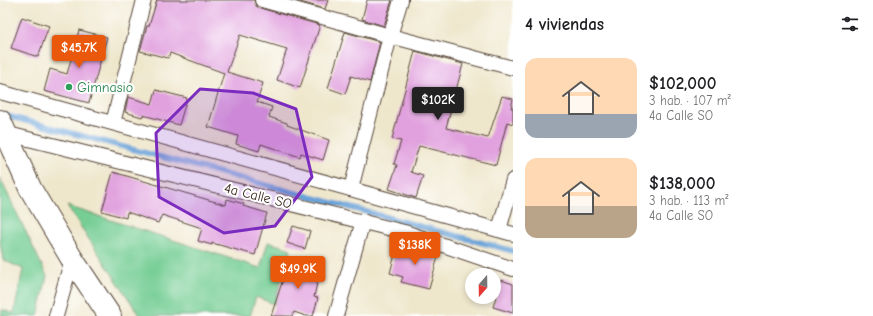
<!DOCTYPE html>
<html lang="es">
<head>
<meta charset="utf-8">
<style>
	:root { --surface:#fff; --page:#f6f6f6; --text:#202124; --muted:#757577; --accent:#ea580c }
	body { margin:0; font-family:"Comic Neue",sans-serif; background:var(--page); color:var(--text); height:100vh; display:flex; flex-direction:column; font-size:15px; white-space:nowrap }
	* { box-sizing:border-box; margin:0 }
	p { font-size:13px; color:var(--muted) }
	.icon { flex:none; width:22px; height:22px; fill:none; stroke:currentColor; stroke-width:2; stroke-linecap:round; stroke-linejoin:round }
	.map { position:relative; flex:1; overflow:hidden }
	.sheet { display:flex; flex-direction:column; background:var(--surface); width:360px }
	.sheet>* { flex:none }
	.needle { width:26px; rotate:200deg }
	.tools { position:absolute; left:465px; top:268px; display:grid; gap:8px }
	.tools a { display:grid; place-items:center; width:36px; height:36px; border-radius:50%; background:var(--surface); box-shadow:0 2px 6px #0003; font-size:20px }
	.price { position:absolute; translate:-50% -34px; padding:0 9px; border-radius:4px; background:var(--accent); color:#fff; font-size:13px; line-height:26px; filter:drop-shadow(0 1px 2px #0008) }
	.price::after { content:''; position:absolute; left:50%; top:24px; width:12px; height:9px; margin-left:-6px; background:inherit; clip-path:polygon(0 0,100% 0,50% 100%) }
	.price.selected { background:#222; color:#fff }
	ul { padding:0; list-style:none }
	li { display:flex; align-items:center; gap:12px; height:100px; padding:0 12px }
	li span { display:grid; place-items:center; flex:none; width:112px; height:80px; border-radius:12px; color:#555 }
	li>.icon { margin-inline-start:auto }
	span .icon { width:48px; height:48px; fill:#fffc; stroke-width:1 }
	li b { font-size:17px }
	h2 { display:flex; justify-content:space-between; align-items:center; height:48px; padding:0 12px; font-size:17px }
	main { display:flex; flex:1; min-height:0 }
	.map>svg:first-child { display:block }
	.green { fill:#76ce94; stroke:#587c59 }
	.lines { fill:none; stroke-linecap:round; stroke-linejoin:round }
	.stream { stroke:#69a2d8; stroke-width:5.5 }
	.building { fill:#e1a1de }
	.street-casing { stroke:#564638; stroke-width:16 }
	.highway-casing { stroke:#564638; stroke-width:24 }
	.street { stroke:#fff; stroke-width:14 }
	.highway { stroke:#fff; stroke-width:22 }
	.marked { fill:#7b2cbf; fill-opacity:0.2; stroke:#7b2cbf; stroke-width:3; stroke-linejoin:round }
	.leisure-dot { fill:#2e9e5b; stroke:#fff; stroke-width:1.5 }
	.labels { text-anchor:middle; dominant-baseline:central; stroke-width:4; stroke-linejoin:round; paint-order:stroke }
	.leisure-label { font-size:14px; fill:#27864d; stroke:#fff; text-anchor:start }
	.street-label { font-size:14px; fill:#3b2a1e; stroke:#fff }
</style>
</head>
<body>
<main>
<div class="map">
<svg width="513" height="316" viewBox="0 0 513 316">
	<rect width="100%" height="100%" fill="#fff"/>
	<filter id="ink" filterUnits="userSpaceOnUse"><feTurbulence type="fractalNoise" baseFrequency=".025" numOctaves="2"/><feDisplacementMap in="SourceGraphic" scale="8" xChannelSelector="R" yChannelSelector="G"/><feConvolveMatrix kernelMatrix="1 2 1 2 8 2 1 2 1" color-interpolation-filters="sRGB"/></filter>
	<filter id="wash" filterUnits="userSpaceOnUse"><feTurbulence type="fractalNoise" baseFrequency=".012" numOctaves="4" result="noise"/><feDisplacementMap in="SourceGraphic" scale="16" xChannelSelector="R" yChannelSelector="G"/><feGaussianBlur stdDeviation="0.9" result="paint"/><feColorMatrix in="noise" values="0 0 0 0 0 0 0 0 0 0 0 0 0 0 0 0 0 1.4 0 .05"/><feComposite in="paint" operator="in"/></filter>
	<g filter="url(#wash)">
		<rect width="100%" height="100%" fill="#efe7cc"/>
		<g class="green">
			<path d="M0,178L47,276L38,316H1L2,310L14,313L23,269L3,260L0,242Z"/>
			<path d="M67,206L260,268L268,242L291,249L274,304L256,297L250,316H140Z"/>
		</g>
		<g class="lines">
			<path class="stream" d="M4,115L513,251"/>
		</g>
		<g id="blocks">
			<g class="building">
				<path d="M157,0H254L256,6L260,8L320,25L300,88L277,80L287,49L240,35L227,72L263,83L257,102L272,107L269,117L287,123V125L329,140L323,160L301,153L300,157L261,144L259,151L236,144L238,136L208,127L224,73L170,53L168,58L140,51L147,26H149Z"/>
				<path d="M293,0H328L325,9Z"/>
				<path d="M367,0H392L384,26L362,19Z"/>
				<path d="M22,17L49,26L38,57L11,48Z"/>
				<path d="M79,30L107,37L89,103L44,91L50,69L67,74Z"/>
				<path d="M345,32L380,42L370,82L351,76L345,94L328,88Z"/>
				<path d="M415,51L463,64L446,128L488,138L502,96L513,99L511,108H513V124L507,122L496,165L419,146L411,172L423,176L416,198L389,189L397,165L394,164L401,141L392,139Z"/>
				<path d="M156,90L187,98L179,125L143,115L142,117L125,112L128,97L152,104Z"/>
				<path d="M113,172L226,205L227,199L244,204L243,206L267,213L255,255L212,243V245L198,241L202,228L162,215L158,223L127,212L126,218L102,211Z"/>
				<path d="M293,226L310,231L305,249L287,243Z"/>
				<path d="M397,247L417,253L418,247L439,253L429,289L401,282L403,277L390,273Z"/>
				<path d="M290,258L321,265L314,297L318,298L313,316H306L294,312L292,316H271Z"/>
				<path d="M501,280L513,284V313L493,307Z"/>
			</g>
		</g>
	</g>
	<g filter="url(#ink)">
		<use href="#blocks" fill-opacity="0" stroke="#564638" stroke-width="1"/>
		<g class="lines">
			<g class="street-casing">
				<g id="street">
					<path d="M262,0L390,36L513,68"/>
					<path d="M0,92L513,234"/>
					<path d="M113,123L144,0"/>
					<path d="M0,132L408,233L513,269"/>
					<path d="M351,189L390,36L401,0"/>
					<path d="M499,230L513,180"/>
					<path d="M56,316L72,259"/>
					<path d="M336,316L363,221"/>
				</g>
			</g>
			<g class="highway-casing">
				<path id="highway" d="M0,121L30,188L72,259L110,316"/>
			</g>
			<use href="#street" class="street"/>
			<use href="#highway" class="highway"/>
		</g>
	</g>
	<path class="marked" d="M200,89L253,93L296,109L312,177L275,226L224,233L159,197L156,133Z"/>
	<circle class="leisure-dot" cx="69" cy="87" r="4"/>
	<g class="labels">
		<g class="leisure-label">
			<text x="77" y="87">Gimnasio</text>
		</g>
		<g class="street-label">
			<text transform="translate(258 196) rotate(14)">4a Calle SO</text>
		</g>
	</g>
</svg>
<div class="tools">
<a><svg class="needle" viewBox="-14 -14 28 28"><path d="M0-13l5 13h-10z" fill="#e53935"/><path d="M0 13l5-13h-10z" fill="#757577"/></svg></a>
</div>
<b class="price" style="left:79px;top:69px">$45.7K</b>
<b class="price selected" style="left:438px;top:121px">$102K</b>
<b class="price" style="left:415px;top:266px">$138K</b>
<b class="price" style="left:298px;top:290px">$49.9K</b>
</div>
<section class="sheet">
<h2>4 viviendas<svg class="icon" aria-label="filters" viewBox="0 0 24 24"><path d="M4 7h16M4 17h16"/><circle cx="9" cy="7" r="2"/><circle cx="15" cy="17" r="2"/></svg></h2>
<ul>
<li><span style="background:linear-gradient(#ffd9b3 70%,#9aa5b1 0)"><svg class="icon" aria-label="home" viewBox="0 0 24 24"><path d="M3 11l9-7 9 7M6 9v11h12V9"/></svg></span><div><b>$102,000</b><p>3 hab. · 107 m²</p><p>4a Calle SO</p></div></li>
<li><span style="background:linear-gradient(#ffd9b3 60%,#b9a48a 0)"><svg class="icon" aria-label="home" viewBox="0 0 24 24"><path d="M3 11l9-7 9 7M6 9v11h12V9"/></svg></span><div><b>$138,000</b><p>3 hab. · 113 m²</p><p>4a Calle SO</p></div></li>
</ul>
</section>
</main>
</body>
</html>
